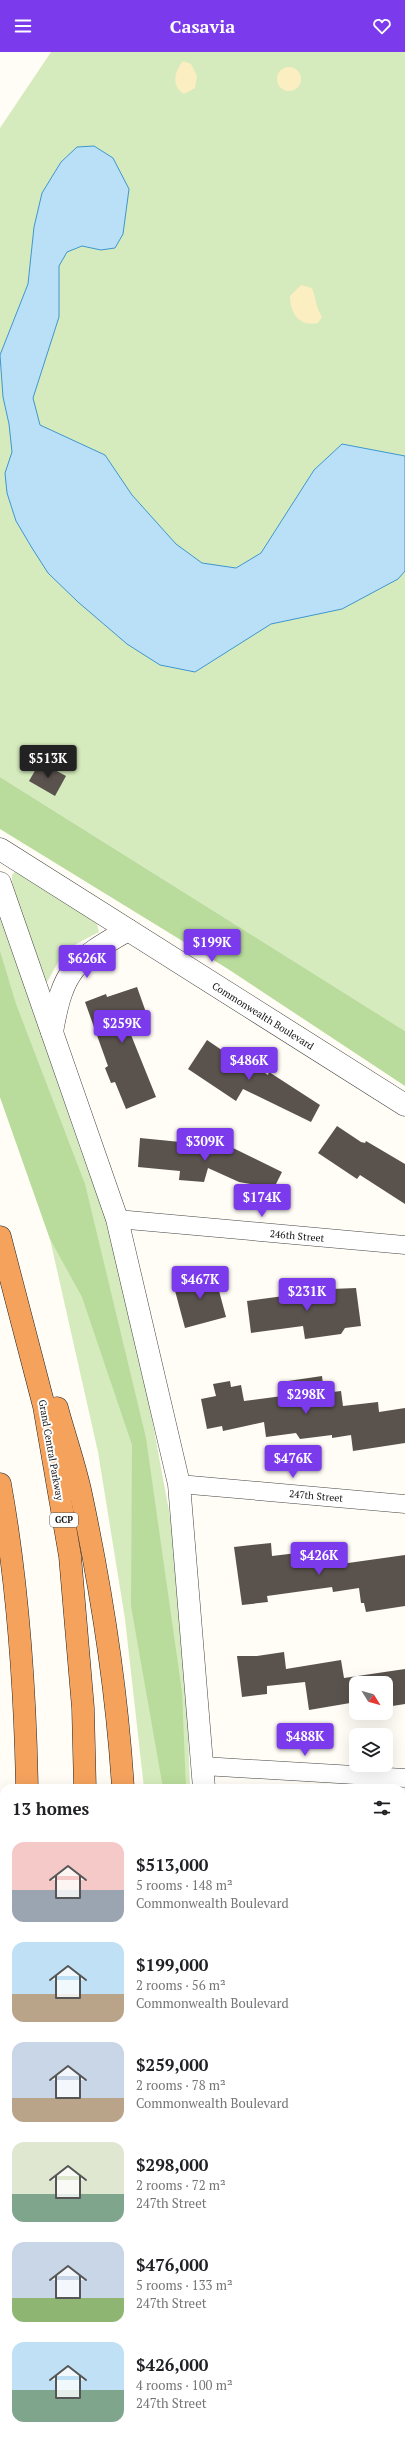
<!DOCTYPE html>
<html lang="en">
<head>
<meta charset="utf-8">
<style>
	:root { --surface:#fff; --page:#f2f2f2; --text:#202124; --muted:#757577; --accent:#7c3aed }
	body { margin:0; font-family:"PT Serif",serif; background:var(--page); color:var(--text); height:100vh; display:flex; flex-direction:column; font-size:15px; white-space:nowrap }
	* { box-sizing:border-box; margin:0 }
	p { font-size:13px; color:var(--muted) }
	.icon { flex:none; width:22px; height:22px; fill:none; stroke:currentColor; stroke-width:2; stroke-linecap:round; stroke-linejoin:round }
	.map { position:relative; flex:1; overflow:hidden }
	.drawer { position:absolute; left:0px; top:1732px; width:405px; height:656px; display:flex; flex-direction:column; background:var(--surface); border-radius:12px 12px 0 0; box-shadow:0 4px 16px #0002 }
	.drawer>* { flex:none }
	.needle { width:26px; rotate:127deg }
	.controls { position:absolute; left:349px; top:1624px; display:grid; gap:8px }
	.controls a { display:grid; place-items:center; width:44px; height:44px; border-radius:8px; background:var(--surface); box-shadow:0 4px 16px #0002; font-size:20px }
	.price { position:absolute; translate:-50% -34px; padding:0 9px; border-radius:4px; background:var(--accent); color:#fff; font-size:13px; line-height:26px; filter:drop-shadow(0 1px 2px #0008) }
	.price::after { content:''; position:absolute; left:50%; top:24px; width:12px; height:9px; margin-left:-6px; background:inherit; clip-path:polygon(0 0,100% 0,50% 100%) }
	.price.current { background:#222; color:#fff }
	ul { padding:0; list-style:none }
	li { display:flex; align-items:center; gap:12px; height:100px; padding:0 12px }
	li span { display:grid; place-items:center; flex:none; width:112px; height:80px; border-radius:12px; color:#555 }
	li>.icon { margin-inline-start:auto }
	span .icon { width:48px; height:48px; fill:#fffc; stroke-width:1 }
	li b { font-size:17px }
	h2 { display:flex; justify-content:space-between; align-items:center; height:48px; padding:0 12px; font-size:17px }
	header { display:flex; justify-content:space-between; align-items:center; height:52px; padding:0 12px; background:var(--accent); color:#fff; font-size:18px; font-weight:800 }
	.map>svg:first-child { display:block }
	.green { fill:#d5ebbd }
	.forest { fill:#b9dc9c }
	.sand { fill:#fbeec1 }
	.water { fill:#b9e0f7; stroke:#3f96cf }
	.building { fill:#5a524d }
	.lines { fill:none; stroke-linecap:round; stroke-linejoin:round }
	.minor-casing { stroke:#444; stroke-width:19 }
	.tertiary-casing { stroke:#444; stroke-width:23 }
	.motorway-casing { stroke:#222; stroke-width:23 }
	.minor { stroke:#fff; stroke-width:18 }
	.tertiary { stroke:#fff; stroke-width:22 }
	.motorway { stroke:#f5a25d; stroke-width:22 }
	.labels { text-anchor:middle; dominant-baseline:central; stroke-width:4; stroke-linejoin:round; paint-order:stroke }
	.shield { fill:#fff; stroke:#585858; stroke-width:1 }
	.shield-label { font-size:9px; font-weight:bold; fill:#111 }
	.street-label { font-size:10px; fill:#111; stroke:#fff }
</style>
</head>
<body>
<header><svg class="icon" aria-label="menu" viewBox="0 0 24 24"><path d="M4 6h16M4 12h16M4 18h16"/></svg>Casavia<svg class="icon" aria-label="heart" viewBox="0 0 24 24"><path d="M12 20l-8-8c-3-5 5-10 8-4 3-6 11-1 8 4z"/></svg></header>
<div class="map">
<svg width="405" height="2388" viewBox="0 0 405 2388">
	<rect width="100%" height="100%" fill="#fffdf5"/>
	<g class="green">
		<path d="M51,0H405V979L0,725V76Z"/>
		<path d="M16,819L23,821L97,872L99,880L76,892L61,905L47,930L44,931L39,928L12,829V823Z"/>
		<path d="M0,863L82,1102L109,1176L142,1313L177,1502L187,1650L190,1736H144L125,1567L98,1400L50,1187L0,1045Z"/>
		<path d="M0,2304L4,2344V2384H8L9,2388H0Z"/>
		<path d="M127,2384H212L214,2388H128Z"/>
		<path d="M236,2384H286V2388H237Z"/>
	</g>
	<g class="forest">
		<path d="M0,725L405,979V1034L228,917L0,777Z"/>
		<path d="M0,899L16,952L85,1132L146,1386L182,1640L186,1736H163L131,1554L132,1393L82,1245L50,1187L0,1045Z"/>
		<path d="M149,2384H192L191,2388H149Z"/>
	</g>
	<g class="sand">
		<path d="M183,9L191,12L197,24L195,36L184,42C171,34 174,20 183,9Z"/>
		<circle cx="289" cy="27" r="12"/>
		<path d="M301,233L312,236C316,246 316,256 322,265L318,271C299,275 290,261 290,244Z"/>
	</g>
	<path class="water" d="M94,94L113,106L129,137L123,182L115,196L101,198L82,194L67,200L59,214V265L33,346L40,373L105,403L132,443L176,492L202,511L236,516L261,501L314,418L342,392L405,404V519L398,527L342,557L271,572L195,620L160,613L127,592L78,550L48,521L32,496L16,469L7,441L5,421L12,400L9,372L3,345L0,303L28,232L34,175L42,141L61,110L77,95Z"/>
	<g class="building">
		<path d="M40,710L66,724L55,744L29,729Z"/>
		<path d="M137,935L148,966L127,973L156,1045L126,1057L115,1030L111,1031L105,1016L108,1014L85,950L106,942L107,945Z"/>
		<path d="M207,988L232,1005L235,1001L268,1023L269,1020L320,1053L311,1070L243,1037L236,1049L188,1017Z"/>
		<path d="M337,1074L361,1090L365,1091L366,1089L405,1112V1152L360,1123L357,1127L318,1101Z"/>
		<path d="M140,1086L231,1095L282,1120L274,1136L239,1130L208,1116L204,1130L179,1128L180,1119L138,1115Z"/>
		<path d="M214,1220L226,1265L185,1276L174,1235L189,1231L188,1226Z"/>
		<path d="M356,1236L361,1274L345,1276L341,1282L305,1287L303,1274L251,1281L247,1249L306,1241V1238Z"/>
		<path d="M322,1324L324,1341L341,1339L343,1354L378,1350L379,1360L405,1356V1391L353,1399L351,1383L332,1386V1383L300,1387L296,1381L266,1385L264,1370L223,1379L222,1374L207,1377L201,1347L216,1344L213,1332L230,1329L231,1335L241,1333L244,1349L290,1343L288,1329Z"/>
		<path d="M271,1491L272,1504L339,1496L341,1512L405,1503V1554L366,1560L364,1551H361L359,1536L333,1540L332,1535L267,1544L268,1550L242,1553L234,1495Z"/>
		<path d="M284,1600L286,1617L341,1608L344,1626L405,1617V1652L386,1655V1631H356V1650L309,1658L305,1630L267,1634V1642L242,1645L237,1604H257Z"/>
	</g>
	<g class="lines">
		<g class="minor-casing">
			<g id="minor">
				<path d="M117,1167L405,1193"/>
				<path d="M179,1432L405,1452"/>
				<path d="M203,1714L405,1726"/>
				<path d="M401,2027L405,2028"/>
			</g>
		</g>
		<g class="tertiary-casing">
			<g id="tertiary">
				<path d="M0,797L405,1053"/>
				<path d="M0,831L117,1167L179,1432L204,1736"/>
				<path d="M52,980C63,917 74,909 128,878"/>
				<path d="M299,2388L300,2384"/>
			</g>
		</g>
		<g class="motorway-casing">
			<g id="motorway">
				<path d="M0,1185L44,1354L70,1504L83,1656L85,1736"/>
				<path d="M57,1356C65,1386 76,1416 82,1447C102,1542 117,1639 123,1736"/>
				<path d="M0,1432C18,1532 25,1634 27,1736"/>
				<path d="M34,2384V2388"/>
				<path d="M92,2384V2388"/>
				<path d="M223,2384L225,2388"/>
			</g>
		</g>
		<use href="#minor" class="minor"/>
		<use href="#tertiary" class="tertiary"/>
		<use href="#motorway" class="motorway"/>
	</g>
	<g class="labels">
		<rect class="shield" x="50" y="1461" width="28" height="14" rx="3"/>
		<g class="shield-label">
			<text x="64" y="1468">GCP</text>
		</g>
		<g class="street-label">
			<text transform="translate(263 964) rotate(32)">Commonwealth Boulevard</text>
			<text transform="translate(297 1184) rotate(5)">246th Street</text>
			<text transform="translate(51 1398) rotate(80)">Grand Central Parkway</text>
			<text transform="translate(316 1444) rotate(5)">247th Street</text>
		</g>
	</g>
</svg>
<div class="controls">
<a><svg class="needle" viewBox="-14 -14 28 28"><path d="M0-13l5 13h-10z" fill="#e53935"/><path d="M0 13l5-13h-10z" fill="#757577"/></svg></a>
<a><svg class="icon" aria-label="layers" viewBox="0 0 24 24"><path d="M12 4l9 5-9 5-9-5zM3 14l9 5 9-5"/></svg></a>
</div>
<b class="price current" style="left:48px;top:727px">$513K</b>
<b class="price" style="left:212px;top:911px">$199K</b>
<b class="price" style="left:87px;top:927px">$626K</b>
<b class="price" style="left:122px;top:992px">$259K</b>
<b class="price" style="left:249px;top:1029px">$486K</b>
<b class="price" style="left:205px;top:1110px">$309K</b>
<b class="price" style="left:262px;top:1166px">$174K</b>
<b class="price" style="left:200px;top:1248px">$467K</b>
<b class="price" style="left:307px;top:1260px">$231K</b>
<b class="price" style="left:306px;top:1363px">$298K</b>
<b class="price" style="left:293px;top:1427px">$476K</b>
<b class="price" style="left:319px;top:1524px">$426K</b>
<b class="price" style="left:305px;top:1705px">$488K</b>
<section class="drawer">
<h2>13 homes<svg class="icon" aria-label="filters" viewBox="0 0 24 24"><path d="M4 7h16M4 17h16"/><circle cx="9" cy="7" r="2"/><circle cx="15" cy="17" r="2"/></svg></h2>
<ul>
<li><span style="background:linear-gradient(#f6c9c9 60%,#9aa5b1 0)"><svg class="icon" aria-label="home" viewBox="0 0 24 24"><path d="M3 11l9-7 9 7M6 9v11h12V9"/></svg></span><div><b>$513,000</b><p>5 rooms · 148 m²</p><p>Commonwealth Boulevard</p></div></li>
<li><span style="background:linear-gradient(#bfe0f5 65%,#b9a48a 0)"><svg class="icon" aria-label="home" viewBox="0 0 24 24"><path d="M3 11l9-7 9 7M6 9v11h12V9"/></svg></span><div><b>$199,000</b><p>2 rooms · 56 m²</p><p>Commonwealth Boulevard</p></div></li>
<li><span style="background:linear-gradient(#c9d6e8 70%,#b9a48a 0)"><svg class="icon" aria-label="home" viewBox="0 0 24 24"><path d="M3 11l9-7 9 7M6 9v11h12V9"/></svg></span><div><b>$259,000</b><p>2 rooms · 78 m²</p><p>Commonwealth Boulevard</p></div></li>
<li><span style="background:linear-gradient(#dfe7d0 65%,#7fa58c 0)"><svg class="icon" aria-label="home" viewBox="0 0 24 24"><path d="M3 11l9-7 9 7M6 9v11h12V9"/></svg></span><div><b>$298,000</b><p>2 rooms · 72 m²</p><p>247th Street</p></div></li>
<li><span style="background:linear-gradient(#c9d6e8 70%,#8fb573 0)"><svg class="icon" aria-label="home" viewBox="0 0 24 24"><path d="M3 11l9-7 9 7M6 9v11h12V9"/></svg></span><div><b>$476,000</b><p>5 rooms · 133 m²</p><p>247th Street</p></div></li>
<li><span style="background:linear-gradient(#bfe0f5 60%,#7fa58c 0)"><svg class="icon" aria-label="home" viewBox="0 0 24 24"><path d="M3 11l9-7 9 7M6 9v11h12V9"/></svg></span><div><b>$426,000</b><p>4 rooms · 100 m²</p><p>247th Street</p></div></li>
</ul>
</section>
</div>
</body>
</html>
